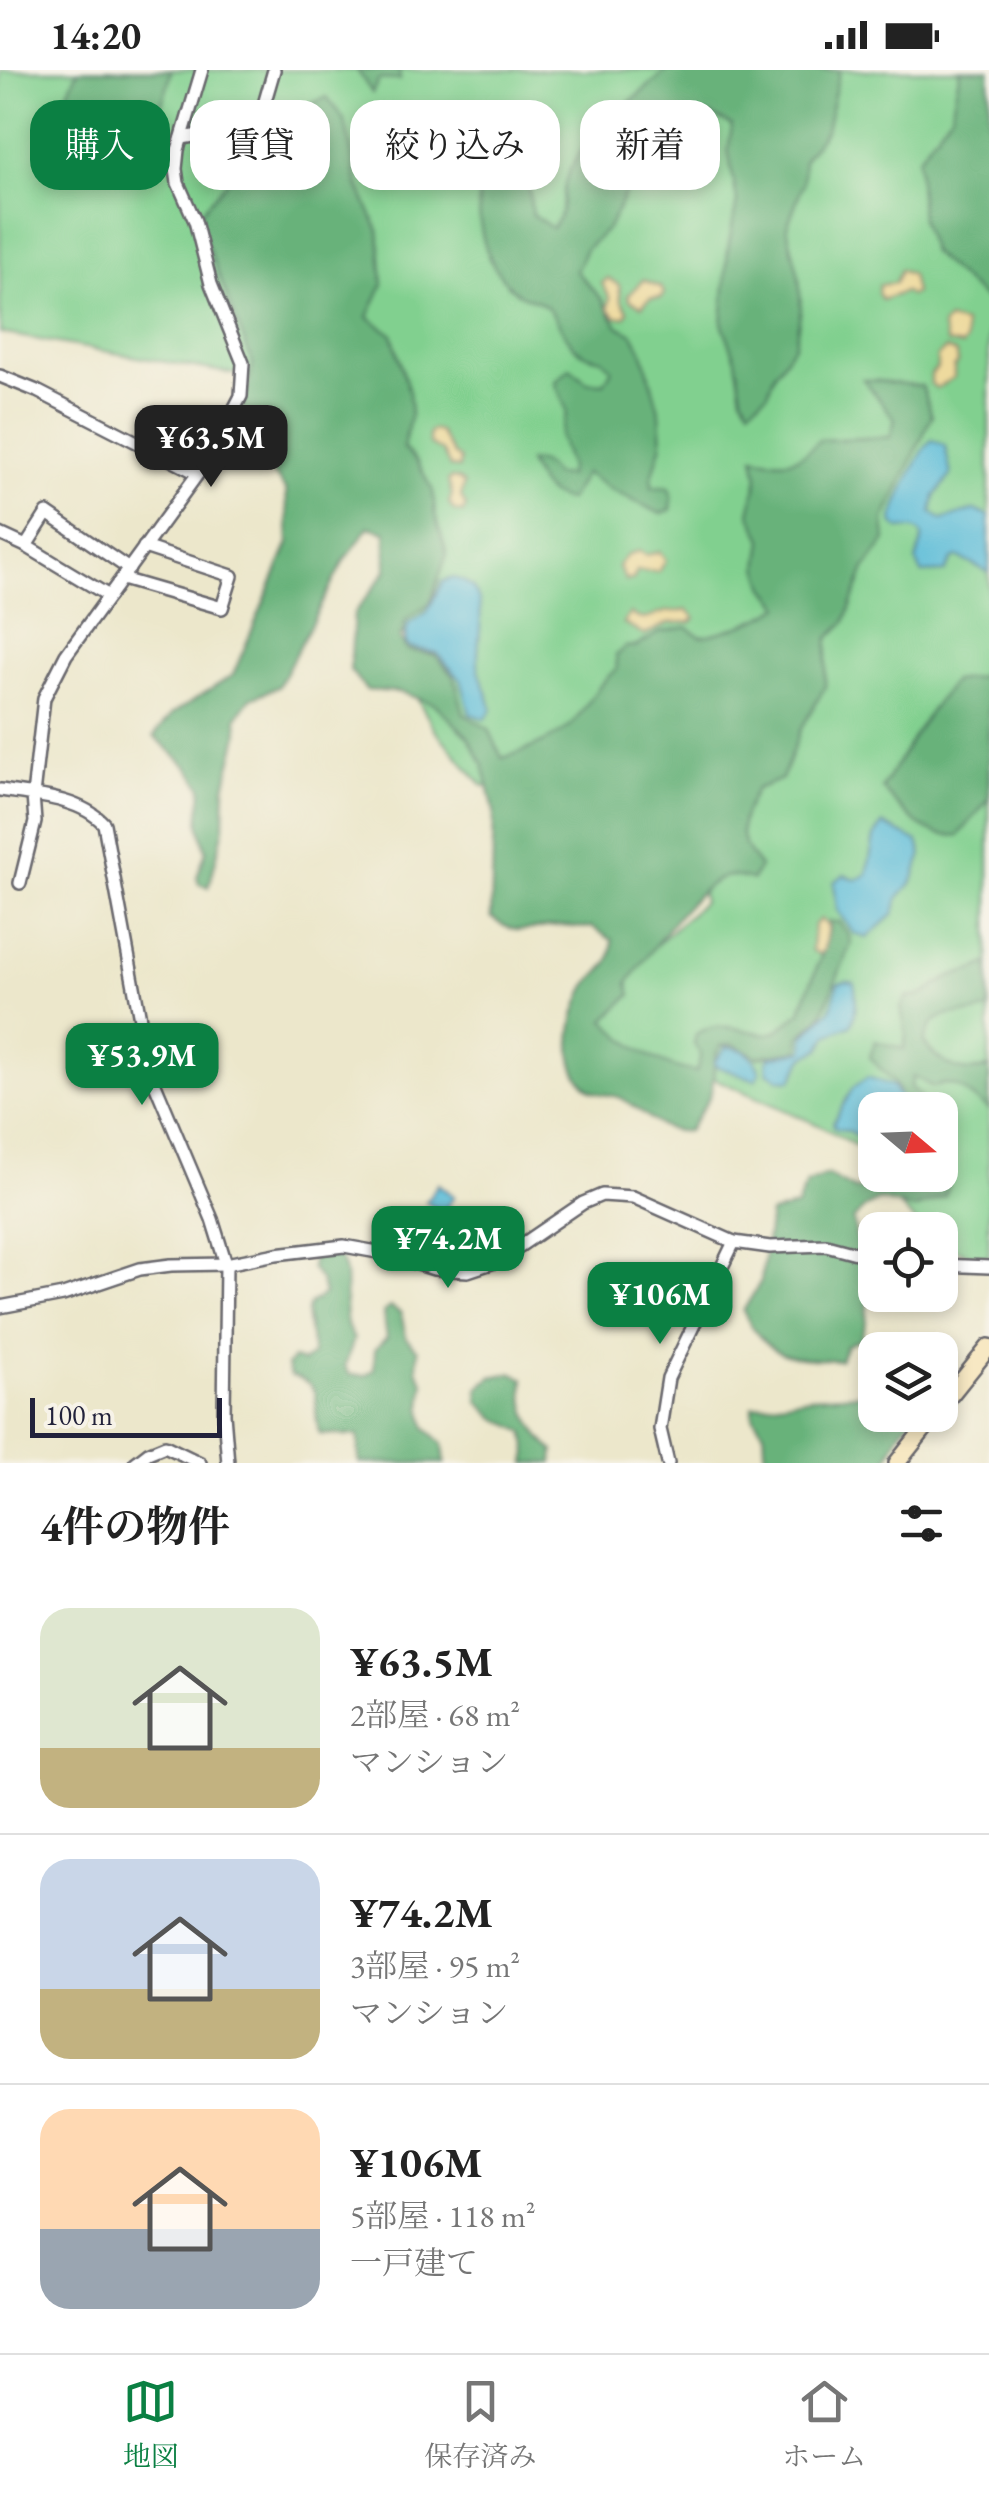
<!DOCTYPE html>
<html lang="ja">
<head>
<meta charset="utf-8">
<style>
	:root { --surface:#fff; --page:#f6f6f6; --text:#222; --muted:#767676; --line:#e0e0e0; --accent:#0b8043 }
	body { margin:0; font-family:"EB Garamond","Noto Serif JP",serif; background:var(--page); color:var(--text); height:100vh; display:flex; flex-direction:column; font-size:38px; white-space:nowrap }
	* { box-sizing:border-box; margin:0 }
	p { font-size:32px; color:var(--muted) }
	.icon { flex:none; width:55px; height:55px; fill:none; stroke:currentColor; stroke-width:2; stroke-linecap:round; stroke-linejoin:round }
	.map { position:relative; height:1393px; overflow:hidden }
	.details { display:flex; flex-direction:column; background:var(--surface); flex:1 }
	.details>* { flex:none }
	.guide { position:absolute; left:30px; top:30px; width:930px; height:90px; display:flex; gap:20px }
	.needle { width:65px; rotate:109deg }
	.buttons { position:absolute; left:858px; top:1022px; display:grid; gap:20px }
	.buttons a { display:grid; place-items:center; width:100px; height:100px; border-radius:20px; background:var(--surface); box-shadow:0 5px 15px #0003; font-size:50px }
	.scale { position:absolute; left:30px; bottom:25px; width:192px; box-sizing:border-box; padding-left:10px; border:5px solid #22223b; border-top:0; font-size:28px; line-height:35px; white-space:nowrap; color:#22223b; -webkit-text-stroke:8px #f7f3e8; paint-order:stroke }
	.price { position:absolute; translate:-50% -85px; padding:0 22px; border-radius:20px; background:var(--accent); color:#fff; font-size:32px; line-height:65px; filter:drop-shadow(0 2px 5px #0008) }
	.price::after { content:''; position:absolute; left:50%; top:60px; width:30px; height:22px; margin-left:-15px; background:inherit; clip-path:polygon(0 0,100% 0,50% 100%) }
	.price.active { background:#222; color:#fff }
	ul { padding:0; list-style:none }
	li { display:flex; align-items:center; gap:30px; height:250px; padding:0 40px }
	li+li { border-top:2px solid var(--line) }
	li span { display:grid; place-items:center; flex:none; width:280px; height:200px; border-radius:30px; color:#555 }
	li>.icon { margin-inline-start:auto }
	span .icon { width:120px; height:120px; fill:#fffc; stroke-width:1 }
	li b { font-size:42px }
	h2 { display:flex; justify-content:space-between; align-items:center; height:120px; padding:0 40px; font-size:42px }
	.tag { padding:0 35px; border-radius:30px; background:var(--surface); box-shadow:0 5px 15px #0003; font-size:35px; line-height:90px }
	.tag.active { background:var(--accent); color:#fff }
	.status { display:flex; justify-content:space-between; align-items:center; height:70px; padding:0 50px; background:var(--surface); direction:ltr }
	.status svg { height:28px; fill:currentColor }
	.menu { display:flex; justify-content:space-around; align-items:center; height:140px; border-top:2px solid var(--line); background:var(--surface); font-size:28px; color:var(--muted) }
	.menu a { display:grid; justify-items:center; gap:5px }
	.menu .active { color:var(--accent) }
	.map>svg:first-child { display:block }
	.green { fill:#81d08f; stroke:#527965; stroke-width:2.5 }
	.forest { fill:#68b27a; stroke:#456a5a; stroke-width:2.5 }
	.sand { fill:#eeda9e; stroke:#887e6c; stroke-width:2.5 }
	.water { fill:#5abcd8; stroke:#3e6f8a; stroke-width:2.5 }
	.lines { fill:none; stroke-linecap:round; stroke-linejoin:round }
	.minor-casing { stroke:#69676d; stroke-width:16 }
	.secondary-casing { stroke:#69676d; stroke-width:20 }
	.minor { stroke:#fff; stroke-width:11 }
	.secondary { stroke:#f7e8c3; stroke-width:15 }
</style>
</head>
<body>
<div class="status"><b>14:20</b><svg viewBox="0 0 49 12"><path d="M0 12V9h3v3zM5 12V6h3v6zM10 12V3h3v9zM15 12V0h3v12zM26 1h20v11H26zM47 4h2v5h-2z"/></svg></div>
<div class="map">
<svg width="989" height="1393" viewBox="0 0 989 1393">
	<rect width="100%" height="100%" fill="#f7f3e8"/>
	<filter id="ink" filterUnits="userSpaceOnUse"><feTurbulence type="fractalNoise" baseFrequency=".01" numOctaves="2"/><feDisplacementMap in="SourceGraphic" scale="20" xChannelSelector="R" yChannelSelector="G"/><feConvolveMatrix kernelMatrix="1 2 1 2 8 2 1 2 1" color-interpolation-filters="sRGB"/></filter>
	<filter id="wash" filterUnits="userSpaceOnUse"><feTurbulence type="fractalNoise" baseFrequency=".0048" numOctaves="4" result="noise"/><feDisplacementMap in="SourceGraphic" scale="40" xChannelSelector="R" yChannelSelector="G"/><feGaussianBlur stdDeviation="2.25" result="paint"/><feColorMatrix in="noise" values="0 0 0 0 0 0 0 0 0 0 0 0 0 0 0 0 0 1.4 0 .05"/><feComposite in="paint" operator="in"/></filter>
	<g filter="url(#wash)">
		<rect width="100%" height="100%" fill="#ece7cb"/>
		<path class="green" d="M0,0H989V1186H974L940,1174V1160H923L879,1113L940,1105V1040H875V1087L823,1057L704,1004L697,1026L600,950L633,896L703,832L687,693L483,716L435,660L413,621L366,327L0,263Z"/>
		<g class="forest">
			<path d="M78,0H171C169,19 160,37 154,54C133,113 120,111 62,99C43,67 64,32 78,0Z"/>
			<path d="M357,0H399L400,10L379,9L372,23Z"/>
			<path d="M667,0H840L826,60L804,89L803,114L787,157L799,207L801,239L795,274L774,305L768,323L750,338L742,326L736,289L722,253L728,178L737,131L728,80L732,55L710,45L672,43L649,60L636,81L628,118L609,157L586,179L576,201L602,229L618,256L633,264L643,283L660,344L662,374L652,407V417H668L672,426L671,440L661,444L611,420L585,403L569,430C545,428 537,412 528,392C541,390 547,395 554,405L568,406L569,396L560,367L567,341L555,312L570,298L587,312L604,313L612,299L602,289C568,284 567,263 549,239C541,229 526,229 516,222C477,190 476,139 480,94L506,83L515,70L528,107L532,144L552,158C569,134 559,130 567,107C584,60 633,33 667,0Z"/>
			<path d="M960,0H989V233L932,183L921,150L918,88L951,44Z"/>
			<path d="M327,27L345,51L359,117L379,161L383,214L368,247L392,264L409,322L411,344L403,378L417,392L433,421L435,444L447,484L430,534L406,550L400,569L407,580L435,585L454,606L464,644L489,659L502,688C521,683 560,667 573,653C588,635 598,613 617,599L616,585L625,577L637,576L660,562L687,557L700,566C718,565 768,547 781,536L766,518L759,497L763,470L750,443L758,407L754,387C783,393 799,394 819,370L890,367L895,349L863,309L922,316L932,346L884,450L886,470L865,499L845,552L828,569L825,617L800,661L782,709L756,719C739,753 733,766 760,797L752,810C745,809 736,805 729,806C697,810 647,887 628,913L631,925L605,950C629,976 660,996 696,1002L701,985L694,974L696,964C725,945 759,970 775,962C784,957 792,948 801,942C807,915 830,876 829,852H839L849,865L851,874L821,947L800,966L799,981L757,987L733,974L720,976C710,992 717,1007 710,1025C705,1037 695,1050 688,1061C657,1064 646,1041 621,1028C610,1023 597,1027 586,1016C562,993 571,948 584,921C594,899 614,902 612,870L592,857C580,859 572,856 560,856C529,856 519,870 491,847L494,741L483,694L468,667L435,634L399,622L366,620L350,600L354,544L386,501V462L369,457L344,491L278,617L251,628L237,647L238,665L225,717L224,758L209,817L199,814L197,807L206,781L199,754L202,717L189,698L154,666L172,644L233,605L289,473L286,421L277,408L234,368L253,294L196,147L253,82L258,63L280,47Z"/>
			<path d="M989,593V729L959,765C925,770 903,741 882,718L924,650L953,611L980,607Z"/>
			<path d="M989,893V939C962,951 934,931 924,973C939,993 963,1008 989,997V1039C969,1028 958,1006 933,1017L913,1006L911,1017L921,1027L914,1040H899C903,1009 885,1008 870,987L875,971L904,979L906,964L901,938L907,927C926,929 934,914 951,907C965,901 976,901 989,893Z"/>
			<path d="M940,1092L949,1113L945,1126L914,1139L880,1130L864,1138L853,1150L859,1181L870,1201L866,1252L861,1268L846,1276L840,1290C790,1288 768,1291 743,1241L761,1211L770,1144L797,1136L806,1114L827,1105L855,1120L871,1118L876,1105H940Z"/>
			<path d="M334,1180C358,1206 334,1240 354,1269L345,1296L349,1304L365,1306L374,1300L375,1279L387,1268L383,1242L391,1237L401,1243L406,1268L418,1280L417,1300L424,1312L422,1340L426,1358L443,1374L445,1393H359L358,1366L320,1364C309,1340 330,1314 290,1306L287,1296L293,1288L303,1292L312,1285C314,1272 301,1244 310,1234C314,1230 320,1229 324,1224L320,1210L311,1198L313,1183Z"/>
			<path d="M513,1303L524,1309C521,1337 532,1363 554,1381L553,1393H526L528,1382L524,1362L494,1347L478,1331L479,1318L491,1307Z"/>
			<path d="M860,1324L875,1327V1345H916L901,1361L886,1392L766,1393L764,1362L753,1346V1336L810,1327Z"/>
		</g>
		<g class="sand">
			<path d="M659,57L665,61V69L659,75L662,82L659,86L647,84L643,76Z"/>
			<path d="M643,90L661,95V105L650,112L642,109L636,96Z"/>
			<path d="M900,200L911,205L915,223L909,226L904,222L882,230L878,223L879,215L895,213Z"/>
			<path d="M608,208L619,215L621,230L628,241L625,247H616L608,238L610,228L602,213Z"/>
			<path d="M643,210L661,217L664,223L661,228H650L642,236L630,230L628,225Z"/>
			<path d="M948,250L964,254L966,271L962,276L947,273L942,256Z"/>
			<path d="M946,279L956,283L958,293L954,297V307L937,318L931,314V304L937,298V286Z"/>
			<path d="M433,360L440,362L453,384L460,389L459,398L450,397L442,381L429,374V363Z"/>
			<path d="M451,408L458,409L464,414L461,427L466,436L463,443L454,441L449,433L452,424L448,411Z"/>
			<path d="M639,481L646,485L660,482L666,490L659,502L636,501L634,509L626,511L618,496L628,484Z"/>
			<path d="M688,540L695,548L691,552L669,553L644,565L623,553L630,543C646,556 653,543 670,541C676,541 682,542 688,540Z"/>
			<path d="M821,849L828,856L824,880L819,884L812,880L814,855Z"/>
		</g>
		<g class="water">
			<path d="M932,370L945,376L951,405L935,426L932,442L942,450L974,440L989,446V502L957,487L952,489L945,502L922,503L916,491C922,470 932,456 899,459L893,452C893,439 921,378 932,370Z"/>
			<path d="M454,508C495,517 476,564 478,593C479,609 490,623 492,640L485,649L470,644L461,610L437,583L408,577L405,570L408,554L427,542L443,511Z"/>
			<path d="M883,754L918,772L922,784L913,811L898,828L894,844L867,868L853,863L837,840L834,812L844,805L856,810L867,805L874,767Z"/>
			<path d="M847,911L854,913C857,924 856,946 851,955L828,965L820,979L804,987L792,1010L779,1009L768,1002L767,992L770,987L804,981V966L831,939L838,913Z"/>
			<path d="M726,977C743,977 755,986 760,1002L756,1010L715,996L714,992Z"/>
			<path d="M868,1007L893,1016L900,1027L897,1040H875V1072L869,1076L849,1061L835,1058L833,1053L853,1018Z"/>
			<path d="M438,1114L454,1127L442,1143L426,1132Z"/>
		</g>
	</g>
	<g filter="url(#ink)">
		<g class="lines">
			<g class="minor-casing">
				<g id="minor">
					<path d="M182,68L258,55L274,0"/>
					<path d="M0,306L37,321L197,403"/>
					<path d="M0,464L26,476L109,526"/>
					<path d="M26,476L47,443L129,499"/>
					<path d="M122,509L222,538L232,506L144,477"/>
					<path d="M0,720C33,725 81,728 104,754L147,987L155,1014L212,1149L226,1194L224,1344L228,1393"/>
					<path d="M20,813L35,752L33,725L44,628L66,585L207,391L241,326L243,293L211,214L195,151L178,113L176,99L178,80L202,0"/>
					<path d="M940,1195L989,1197"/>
					<path d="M0,1237L63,1225L140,1199L171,1195L226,1194L276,1184L344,1176L383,1183L434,1199L468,1201L498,1191L583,1133L602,1125L633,1127L734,1172L770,1177L826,1175L875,1188"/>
					<path d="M135,1393L148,1383L165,1376L200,1393"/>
					<path d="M668,1393L660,1359L668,1308L734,1172"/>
				</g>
			</g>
			<g class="secondary-casing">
				<g id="secondary">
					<path d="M940,1338L989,1277"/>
					<path d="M897,1393L935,1345"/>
				</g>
			</g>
			<use href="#minor" class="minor"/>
			<use href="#secondary" class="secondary"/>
		</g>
	</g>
</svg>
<div class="buttons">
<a><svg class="needle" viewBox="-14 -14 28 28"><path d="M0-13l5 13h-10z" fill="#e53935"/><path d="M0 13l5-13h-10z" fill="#767676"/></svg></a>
<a><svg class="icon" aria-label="locate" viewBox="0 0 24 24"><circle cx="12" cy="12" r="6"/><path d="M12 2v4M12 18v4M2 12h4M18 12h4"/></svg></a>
<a><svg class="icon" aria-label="layers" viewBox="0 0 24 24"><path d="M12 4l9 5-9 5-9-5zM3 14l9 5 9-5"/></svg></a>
</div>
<div class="scale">100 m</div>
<b class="price active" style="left:211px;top:420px">¥63.5M</b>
<b class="price" style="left:142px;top:1038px">¥53.9M</b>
<b class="price" style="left:448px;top:1221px">¥74.2M</b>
<b class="price" style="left:660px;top:1277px">¥106M</b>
<div class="guide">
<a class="tag active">購入</a>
<a class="tag">賃貸</a>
<a class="tag">絞り込み</a>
<a class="tag">新着</a>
</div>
</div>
<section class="details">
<h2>4件の物件<svg class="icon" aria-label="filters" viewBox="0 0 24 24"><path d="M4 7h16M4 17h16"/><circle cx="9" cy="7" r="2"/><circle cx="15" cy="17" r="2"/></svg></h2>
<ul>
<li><span style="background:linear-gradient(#dfe7d0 70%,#c2b280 0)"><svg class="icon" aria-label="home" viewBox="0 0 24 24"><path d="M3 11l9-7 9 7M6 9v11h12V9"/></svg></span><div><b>¥63.5M</b><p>2部屋 · 68 m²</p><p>マンション</p></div></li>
<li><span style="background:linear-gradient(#c9d6e8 65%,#c2b280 0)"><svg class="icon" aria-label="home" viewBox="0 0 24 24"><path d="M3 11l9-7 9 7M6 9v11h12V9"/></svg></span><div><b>¥74.2M</b><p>3部屋 · 95 m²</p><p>マンション</p></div></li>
<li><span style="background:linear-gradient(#ffd9b3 60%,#9aa5b1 0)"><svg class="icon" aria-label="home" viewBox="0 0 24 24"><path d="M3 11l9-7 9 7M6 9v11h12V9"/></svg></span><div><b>¥106M</b><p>5部屋 · 118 m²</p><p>一戸建て</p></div></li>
</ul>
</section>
<nav class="menu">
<a class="active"><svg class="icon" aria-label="map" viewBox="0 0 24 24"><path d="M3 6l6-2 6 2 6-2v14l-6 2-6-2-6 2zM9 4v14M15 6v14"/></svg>地図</a>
<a><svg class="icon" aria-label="saved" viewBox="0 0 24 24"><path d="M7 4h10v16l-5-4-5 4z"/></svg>保存済み</a>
<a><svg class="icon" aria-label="home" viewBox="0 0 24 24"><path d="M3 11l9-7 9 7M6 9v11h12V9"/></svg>ホーム</a>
</nav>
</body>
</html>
